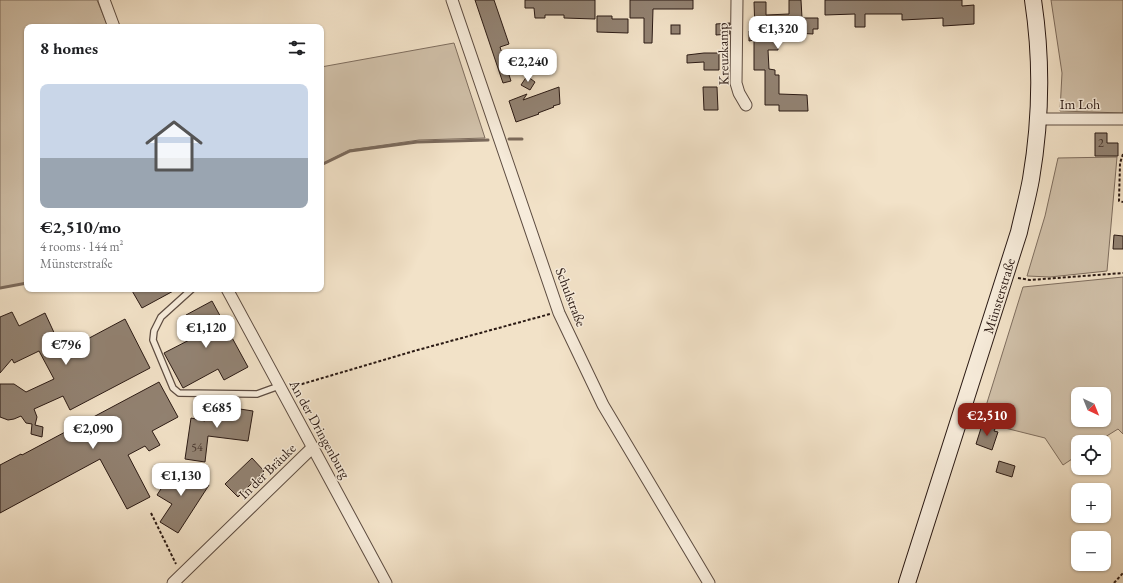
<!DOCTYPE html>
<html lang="en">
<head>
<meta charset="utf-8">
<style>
	:root { --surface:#fff; --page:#f2f2f2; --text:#202124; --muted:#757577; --line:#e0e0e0; --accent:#8f2418 }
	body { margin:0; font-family:"EB Garamond",serif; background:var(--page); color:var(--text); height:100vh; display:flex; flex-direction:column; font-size:15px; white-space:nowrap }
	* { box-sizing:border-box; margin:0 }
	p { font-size:13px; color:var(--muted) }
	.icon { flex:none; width:22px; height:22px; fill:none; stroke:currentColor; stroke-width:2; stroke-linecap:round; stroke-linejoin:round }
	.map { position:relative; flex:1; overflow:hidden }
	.panel { position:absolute; left:24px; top:24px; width:300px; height:268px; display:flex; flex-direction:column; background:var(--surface); border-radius:8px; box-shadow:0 1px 3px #0004 }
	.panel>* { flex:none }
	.needle { width:26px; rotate:137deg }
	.tools { position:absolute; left:1071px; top:387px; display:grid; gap:8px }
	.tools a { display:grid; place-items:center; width:40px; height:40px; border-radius:8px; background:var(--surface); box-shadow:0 1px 3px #0004; font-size:20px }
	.price { position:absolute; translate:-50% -34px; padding:0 9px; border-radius:8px; background:#fff; color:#222; font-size:13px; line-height:26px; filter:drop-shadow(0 1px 2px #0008) }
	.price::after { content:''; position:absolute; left:50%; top:24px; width:12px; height:9px; margin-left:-6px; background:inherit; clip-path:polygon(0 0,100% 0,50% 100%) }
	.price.current { background:var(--accent); color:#fff }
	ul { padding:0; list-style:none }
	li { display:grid; align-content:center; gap:8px; height:212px; padding:0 16px }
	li+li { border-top:1px solid var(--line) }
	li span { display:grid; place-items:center; height:124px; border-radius:8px; color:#555 }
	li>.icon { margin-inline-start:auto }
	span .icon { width:72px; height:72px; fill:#fffc; stroke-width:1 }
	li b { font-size:17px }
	h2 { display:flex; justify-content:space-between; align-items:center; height:48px; padding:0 16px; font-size:17px }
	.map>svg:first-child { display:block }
	.green { fill:#d0c0a9; stroke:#7e6d5e; fill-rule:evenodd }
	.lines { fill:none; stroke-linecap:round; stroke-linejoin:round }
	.stream { stroke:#7a695b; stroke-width:3 }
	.building { fill:#928272; stroke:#2b1a14 }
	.lane-casing { stroke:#5d4c41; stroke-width:8 }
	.street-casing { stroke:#5d4c41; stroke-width:13 }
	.secondary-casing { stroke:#2b1a14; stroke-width:18 }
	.path { stroke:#2b1a14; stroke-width:2; stroke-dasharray:3 2; stroke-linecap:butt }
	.lane { stroke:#f7ecdb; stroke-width:5.5 }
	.street { stroke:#f7ecdb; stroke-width:11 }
	.secondary { stroke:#f7ecdb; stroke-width:16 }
	.labels { text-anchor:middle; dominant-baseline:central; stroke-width:3; stroke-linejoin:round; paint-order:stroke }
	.number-label { font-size:12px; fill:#45342c }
	.street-label { font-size:14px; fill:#2b1a14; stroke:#f7ecdb }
</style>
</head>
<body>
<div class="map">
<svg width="1123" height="583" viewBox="0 0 1123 583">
	<rect width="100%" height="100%" fill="#f2e2c8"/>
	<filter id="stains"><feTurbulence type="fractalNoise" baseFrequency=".005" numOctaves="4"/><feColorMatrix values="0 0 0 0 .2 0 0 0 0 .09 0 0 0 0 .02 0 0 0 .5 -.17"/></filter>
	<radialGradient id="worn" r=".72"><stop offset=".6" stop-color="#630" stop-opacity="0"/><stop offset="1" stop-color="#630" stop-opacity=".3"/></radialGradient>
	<g class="green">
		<path d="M0,0H97L108,27H27V283L0,288Z"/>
		<path d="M1051,0H1123V113L1060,111L1062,73Z"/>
		<path d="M454,43L485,138L419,140L349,150L321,164V67Z"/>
		<path d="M1117,157L1107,271L1050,277L1027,276L1045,216L1058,158Z"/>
		<path d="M1123,277V434L1118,429L1097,442H1078V455L1063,465L1045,438L981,422L1023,287ZM1078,394H1104V420H1078Z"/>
	</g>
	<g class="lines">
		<g class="stream">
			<path d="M509,139H522"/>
			<path d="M321,165L350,151L417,142L488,140"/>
			<path d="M0,288L27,283"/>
		</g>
	</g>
	<g class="building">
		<path d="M475,0H494L509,44L500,47L511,81L503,83Z"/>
		<path d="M525,0H595V19L564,18V15H545V18H535L534,8H525Z"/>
		<path d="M630,0H693V9H653L652,43H644V18H630Z"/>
		<path d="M789,0H801L802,18H818V29H813V34L778,32V50H768L769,69L775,70V75H779V94L807,95L808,111H779V105H765V70H754V40L749,41V31H755L754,2H766V15L789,14Z"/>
		<path d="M825,0H962V6L974,5V24L943,26V18L902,20V14H865V27H855V14L825,15Z"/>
		<path d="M597,16H612V19H628V33L597,32Z"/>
		<path d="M730,23V34L716,35V24Z"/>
		<rect x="671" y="25" width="9" height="9"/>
		<path d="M704,53H719V70H704V62L687,63V55Z"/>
		<path d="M527,76L535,82L530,90L521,85Z"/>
		<path d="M559,87L560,104L553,106L554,107L538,113L539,114L516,122L509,101L527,94L523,100Z"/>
		<path d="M703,87H717L718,110H704Z"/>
		<path d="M1095,133H1107V143H1118V156H1095Z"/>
		<path d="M1114,235L1123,236V249H1113Z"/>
		<path d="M131,289H177L142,308Z"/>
		<path d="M212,301L248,367L224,380L218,369L183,388L164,353L197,336L186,315Z"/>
		<path d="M12,312L19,326L45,313L63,352L125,319L150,368L70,410L63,396L34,409L37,417L35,425L43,427L42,437L31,434L32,424L26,423L21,416L14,419L8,420L0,417V384H14L26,392L54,379L39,351L14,363L12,359L0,373V317Z"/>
		<path d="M159,382L178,417L152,431L160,445L149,451L145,446L128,455L150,497L127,509L100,459L0,513V465L21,454L22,455Z"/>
		<path d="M207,404L253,411L248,441L208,436L205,462L185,459L191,418L205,421Z"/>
		<path d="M982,425L995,429L994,431L998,432L992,450L976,444Z"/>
		<path d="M252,458L264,471L238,497L225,484Z"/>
		<path d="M999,461L1015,466L1012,477L996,472Z"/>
		<path d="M176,466L209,485L178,533L160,522L172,504L157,495Z"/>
	</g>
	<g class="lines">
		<g class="lane-casing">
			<path id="lane" d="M192,289L161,317L154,331L153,340L173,388L179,393L257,394L279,386"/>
		</g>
		<g class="street-casing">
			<g id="street">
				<path d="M104,0L114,27"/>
				<path d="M452,0L559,313L603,405L709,583"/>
				<path d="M737,0L736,83L739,93L746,105"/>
				<path d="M1038,119H1123"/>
				<path d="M227,289L386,583"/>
				<path d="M173,583L313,447"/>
			</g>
		</g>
		<g class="secondary-casing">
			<path id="secondary" d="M907,583L1019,232C1023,214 1028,196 1031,179C1041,120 1042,59 1033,0"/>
		</g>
		<g class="path">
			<path d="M1123,154L1120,163L1119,201L1123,202"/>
			<path d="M1018,278L1030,280L1123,273"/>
			<path d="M292,387L414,351L550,314"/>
			<path d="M151,513L176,564"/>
			<path d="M1114,583L1123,573"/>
		</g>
		<use href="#lane" class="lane"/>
		<use href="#street" class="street"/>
		<use href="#secondary" class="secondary"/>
	</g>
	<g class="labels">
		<g class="number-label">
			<text x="1101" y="143">2</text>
			<text x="197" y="447">54</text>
		</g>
		<g class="street-label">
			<text transform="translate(723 54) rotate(-91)">Kreuzkamp</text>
			<text x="1080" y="104">Im Loh</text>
			<text transform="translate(999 296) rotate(-73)">Münsterstraße</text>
			<text transform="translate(571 297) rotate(69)">Schulstraße</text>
			<text transform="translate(320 429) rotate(61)">An der Dringenburg</text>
			<text transform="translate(267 471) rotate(-44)">In der Bräuke</text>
		</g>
	</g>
	<rect width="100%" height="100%" filter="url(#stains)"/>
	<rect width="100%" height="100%" fill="url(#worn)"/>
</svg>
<div class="tools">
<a><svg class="needle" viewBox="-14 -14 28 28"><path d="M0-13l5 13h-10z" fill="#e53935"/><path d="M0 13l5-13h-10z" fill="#757577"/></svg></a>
<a><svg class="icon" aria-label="locate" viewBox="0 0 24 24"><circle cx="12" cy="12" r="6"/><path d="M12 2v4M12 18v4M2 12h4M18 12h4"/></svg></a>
<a>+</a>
<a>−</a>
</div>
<b class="price" style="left:778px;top:50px">€1,320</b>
<b class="price" style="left:528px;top:83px">€2,240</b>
<b class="price" style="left:206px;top:349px">€1,120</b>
<b class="price" style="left:66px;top:366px">€796</b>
<b class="price" style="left:217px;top:429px">€685</b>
<b class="price current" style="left:987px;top:437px">€2,510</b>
<b class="price" style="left:93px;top:450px">€2,090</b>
<b class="price" style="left:181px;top:497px">€1,130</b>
<section class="panel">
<h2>8 homes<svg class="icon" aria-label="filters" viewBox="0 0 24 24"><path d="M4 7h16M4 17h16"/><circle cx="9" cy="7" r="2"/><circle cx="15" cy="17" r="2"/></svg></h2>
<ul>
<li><span style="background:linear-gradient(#c9d6e8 60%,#9aa5b1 0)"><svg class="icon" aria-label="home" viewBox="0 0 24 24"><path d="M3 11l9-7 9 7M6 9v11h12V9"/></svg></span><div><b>€2,510/mo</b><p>4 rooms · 144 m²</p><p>Münsterstraße</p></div></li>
</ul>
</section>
</div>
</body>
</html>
